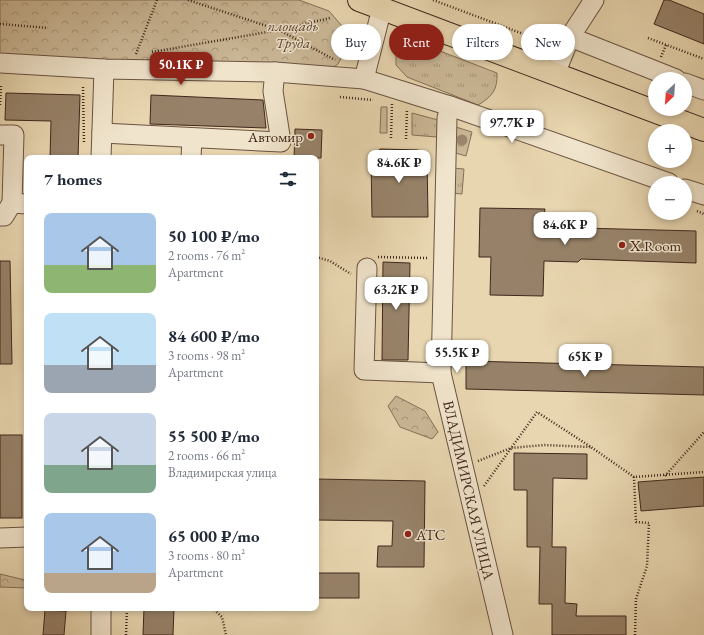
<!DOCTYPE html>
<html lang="en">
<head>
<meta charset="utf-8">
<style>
	:root { --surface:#fff; --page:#f2f2f3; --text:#1f2937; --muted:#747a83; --accent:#8f2418 }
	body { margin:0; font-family:"EB Garamond",serif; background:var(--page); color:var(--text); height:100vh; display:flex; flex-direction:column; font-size:15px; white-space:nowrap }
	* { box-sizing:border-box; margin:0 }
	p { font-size:13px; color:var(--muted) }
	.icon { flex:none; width:22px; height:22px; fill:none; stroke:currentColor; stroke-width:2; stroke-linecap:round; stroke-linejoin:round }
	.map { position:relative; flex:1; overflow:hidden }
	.sheet { position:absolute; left:24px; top:155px; width:295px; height:456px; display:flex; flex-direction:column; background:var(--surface); border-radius:8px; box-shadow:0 2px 6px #0003 }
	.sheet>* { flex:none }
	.guide { position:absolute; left:331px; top:24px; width:313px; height:36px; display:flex; gap:8px }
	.needle { width:26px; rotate:205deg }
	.tools { position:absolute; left:648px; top:72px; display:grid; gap:8px }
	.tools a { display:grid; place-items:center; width:44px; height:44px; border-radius:50%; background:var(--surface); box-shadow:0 2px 6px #0003; font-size:20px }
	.price { position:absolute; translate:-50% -34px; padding:0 9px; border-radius:8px; background:#fff; color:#222; font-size:13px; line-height:26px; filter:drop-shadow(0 1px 2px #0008) }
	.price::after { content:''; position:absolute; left:50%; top:24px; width:12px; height:9px; margin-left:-6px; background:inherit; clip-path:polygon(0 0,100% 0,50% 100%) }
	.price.current { background:var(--accent); color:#fff }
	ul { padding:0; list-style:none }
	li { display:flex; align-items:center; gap:12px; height:100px; padding:0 20px }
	li span { display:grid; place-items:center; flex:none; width:112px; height:80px; border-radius:8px; color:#555 }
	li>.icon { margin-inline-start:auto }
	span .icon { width:48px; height:48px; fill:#fffc; stroke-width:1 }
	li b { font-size:17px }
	h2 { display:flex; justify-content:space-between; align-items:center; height:48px; padding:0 20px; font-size:17px }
	.pill { padding:0 14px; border-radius:18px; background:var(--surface); box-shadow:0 2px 6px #0003; font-size:14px; line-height:36px }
	.pill.current { background:var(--accent); color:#fff }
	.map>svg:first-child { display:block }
	.grass { fill:url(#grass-tufts); stroke:#86705a }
	.forest { fill:url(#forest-crowns); stroke:#86705a }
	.building { fill:#978269; stroke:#40271c }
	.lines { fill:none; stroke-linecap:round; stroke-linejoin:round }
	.minor-casing { stroke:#6a5341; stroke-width:21 }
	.major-casing { stroke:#40271c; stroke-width:24 }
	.path { stroke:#40271c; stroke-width:2.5; stroke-dasharray:1 2; stroke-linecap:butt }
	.minor { stroke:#f0e4cc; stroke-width:19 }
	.major { stroke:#e8d6b0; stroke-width:22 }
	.tree { fill:#9b866c }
	.poi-dot { fill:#8f2418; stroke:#f0e4cc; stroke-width:1.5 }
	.labels { text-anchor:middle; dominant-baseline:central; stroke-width:3; stroke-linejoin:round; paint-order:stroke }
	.park-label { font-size:15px; font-style:italic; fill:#5c4435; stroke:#f0e4cc }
	.poi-label { font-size:15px; fill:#40271c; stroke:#f0e4cc; text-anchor:start }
	.street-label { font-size:15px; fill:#40271c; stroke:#f0e4cc }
</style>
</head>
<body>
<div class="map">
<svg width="704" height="635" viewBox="0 0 704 635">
	<defs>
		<pattern id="grass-tufts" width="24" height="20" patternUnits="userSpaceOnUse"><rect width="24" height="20" fill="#cbb897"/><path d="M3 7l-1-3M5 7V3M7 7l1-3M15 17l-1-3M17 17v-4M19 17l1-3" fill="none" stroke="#a6967a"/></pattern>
		<pattern id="forest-crowns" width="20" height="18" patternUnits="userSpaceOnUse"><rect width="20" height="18" fill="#cbb897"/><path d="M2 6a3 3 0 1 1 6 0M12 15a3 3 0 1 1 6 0" fill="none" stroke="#a6967a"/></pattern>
	</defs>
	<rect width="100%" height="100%" fill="#e8d6b0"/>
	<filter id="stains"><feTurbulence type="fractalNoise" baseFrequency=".005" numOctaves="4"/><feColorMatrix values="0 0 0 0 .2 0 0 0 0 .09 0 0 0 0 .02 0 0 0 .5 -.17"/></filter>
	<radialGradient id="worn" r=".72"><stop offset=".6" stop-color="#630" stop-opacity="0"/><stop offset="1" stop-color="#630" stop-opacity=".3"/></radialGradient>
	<g class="grass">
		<path d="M404,41H414L497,73C498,89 492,97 478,105L407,77L396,65V53Z"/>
		<path d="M381,107H387V133H380Z"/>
		<path d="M412,113L438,120L437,137L412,135Z"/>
		<path d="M456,127L472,132L466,156L452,152Z"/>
		<path d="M453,168L464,169L462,194L451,193Z"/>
	</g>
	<g class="forest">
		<path d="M0,0H299L329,11L342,26L343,55L338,64L331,69L93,61L0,55Z"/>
		<path d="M396,396L425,411L438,432L432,439L400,427L388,406Z"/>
		<path d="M0,574L25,580L27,578V588L0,587Z"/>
	</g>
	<g class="building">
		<path d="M664,0H669L704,14V44L654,24Z"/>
		<path d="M6,93L80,95L78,158H50L51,121L5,120Z"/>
		<path d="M151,95L263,100L266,128L150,124Z"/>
		<path d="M295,129L322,130L321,158H294Z"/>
		<path d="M380,149L418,150L427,156L428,217H372L371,159Z"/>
		<path d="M480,208L545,209L544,215L582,216V228L696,231V263L581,259L578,262L544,261L543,296L490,295L491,257H479Z"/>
		<path d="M0,261H10L12,364H0Z"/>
		<path d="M383,262L410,263L408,360H382Z"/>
		<path d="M466,361L704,367V395L466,389Z"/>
		<rect x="0" y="435" width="22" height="83"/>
		<path d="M514,453L587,454V479L553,478L552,547H566L565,603L577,604L576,616H626V635H552V604H539L540,547H527V490H514Z"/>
		<path d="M704,477V506L641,511L638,482Z"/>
		<path d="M316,479L425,481L424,567H377L378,546H392L393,521L316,520Z"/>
		<rect x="316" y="573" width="43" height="25"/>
		<path d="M144,608H174L173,635H143Z"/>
		<path d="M45,610L66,611L64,635H43Z"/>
	</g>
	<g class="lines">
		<g class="minor-casing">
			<g id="minor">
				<path d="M570,37L676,79"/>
				<path d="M0,63L104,69L275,72L364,79L450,106L669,183"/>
				<path d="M555,74L570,37L594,0"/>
				<path d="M364,79L382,8"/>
				<path d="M685,83L704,90"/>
				<path d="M450,106L447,118L441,373L503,635"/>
				<path d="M102,133L281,142L273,91L275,72"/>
				<path d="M0,135H14L12,203L27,204"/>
				<path d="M101,158L104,69"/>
				<path d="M191,158L192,138"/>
				<path d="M685,189L704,195"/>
				<path d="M0,216H4L12,203"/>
				<path d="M367,268L364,370L441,373"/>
				<path d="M0,538L27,537"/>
				<path d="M101,608V635"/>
			</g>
		</g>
		<g class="major-casing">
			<path id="major" d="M359,0L704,130"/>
		</g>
		<g class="path">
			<path d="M188,0L279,30L335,60"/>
			<path d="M433,0L550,44"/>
			<path d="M0,24L48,28"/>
			<path d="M648,38L704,59"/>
			<path d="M152,52L279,30L330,18"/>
			<path d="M136,54L157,0"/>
			<path d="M661,57L666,45"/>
			<path d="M83,87L84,144"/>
			<path d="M340,97L373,100"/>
			<path d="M0,105L1,84"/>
			<path d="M391,138L392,104"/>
			<path d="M406,139L407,110"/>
			<path d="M697,211L704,214"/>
			<path d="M316,257L330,261L351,274"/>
			<path d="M378,257L427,258"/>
			<path d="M478,461L511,448L544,445L591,447"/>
			<path d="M665,476L704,432"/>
			<path d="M484,486L537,412L591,447L634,477"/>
			<path d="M212,608L222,617L226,635"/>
			<path d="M126,635L127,608"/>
			<path d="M635,635L636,599L647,566L649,523L636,522L634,477L704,472"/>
		</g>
		<use href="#minor" class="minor"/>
		<use href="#major" class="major"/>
	</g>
	<circle class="tree" cx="462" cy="140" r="5.5"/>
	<g class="poi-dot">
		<circle cx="311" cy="136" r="4"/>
		<circle cx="622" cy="245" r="4"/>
		<circle cx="408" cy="534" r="4"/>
	</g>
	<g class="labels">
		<g class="park-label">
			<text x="293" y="25">площадь<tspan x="293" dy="17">Труда</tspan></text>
		</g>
		<g class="poi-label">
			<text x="303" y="136" text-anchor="end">Автомир</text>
			<text x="630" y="245">Х.Room</text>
			<text x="416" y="534">АТС</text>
		</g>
		<g class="street-label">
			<text transform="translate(469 490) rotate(77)">ВЛАДИМИРСКАЯ УЛИЦА</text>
		</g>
	</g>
	<rect width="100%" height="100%" filter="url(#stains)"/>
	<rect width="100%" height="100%" fill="url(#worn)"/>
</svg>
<div class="tools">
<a><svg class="needle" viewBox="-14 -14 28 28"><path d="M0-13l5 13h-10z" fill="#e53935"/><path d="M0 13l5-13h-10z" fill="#747a83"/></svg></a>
<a>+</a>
<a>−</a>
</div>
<b class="price current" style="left:181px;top:86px">50.1K ₽</b>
<b class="price" style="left:512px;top:144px">97.7K ₽</b>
<b class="price" style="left:399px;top:184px">84.6K ₽</b>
<b class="price" style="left:565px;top:246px">84.6K ₽</b>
<b class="price" style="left:396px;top:311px">63.2K ₽</b>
<b class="price" style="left:457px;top:374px">55.5K ₽</b>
<b class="price" style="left:585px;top:378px">65K ₽</b>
<div class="guide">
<a class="pill">Buy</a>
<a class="pill current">Rent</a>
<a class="pill">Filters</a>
<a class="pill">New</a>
</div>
<section class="sheet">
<h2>7 homes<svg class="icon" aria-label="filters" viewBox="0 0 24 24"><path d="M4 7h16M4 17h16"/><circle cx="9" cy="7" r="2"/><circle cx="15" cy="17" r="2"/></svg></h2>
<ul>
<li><span style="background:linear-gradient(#a9c7e8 65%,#8fb573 0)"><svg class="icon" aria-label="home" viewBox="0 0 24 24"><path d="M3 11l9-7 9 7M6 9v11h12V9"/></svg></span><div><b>50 100 ₽/mo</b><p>2 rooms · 76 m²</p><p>Apartment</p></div></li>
<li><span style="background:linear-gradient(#bfe0f5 65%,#9aa5b1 0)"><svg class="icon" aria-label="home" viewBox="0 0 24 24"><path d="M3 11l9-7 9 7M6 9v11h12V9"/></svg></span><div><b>84 600 ₽/mo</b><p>3 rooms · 98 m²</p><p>Apartment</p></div></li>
<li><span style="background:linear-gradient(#c9d6e8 65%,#7fa58c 0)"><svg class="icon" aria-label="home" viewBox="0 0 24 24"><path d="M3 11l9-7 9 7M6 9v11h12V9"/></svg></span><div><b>55 500 ₽/mo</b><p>2 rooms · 66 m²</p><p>Владимирская улица</p></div></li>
<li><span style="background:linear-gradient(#a9c7e8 75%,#b9a48a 0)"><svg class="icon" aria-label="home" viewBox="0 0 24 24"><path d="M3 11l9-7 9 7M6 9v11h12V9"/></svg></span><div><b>65 000 ₽/mo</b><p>3 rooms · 80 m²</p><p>Apartment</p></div></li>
</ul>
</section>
</div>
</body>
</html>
